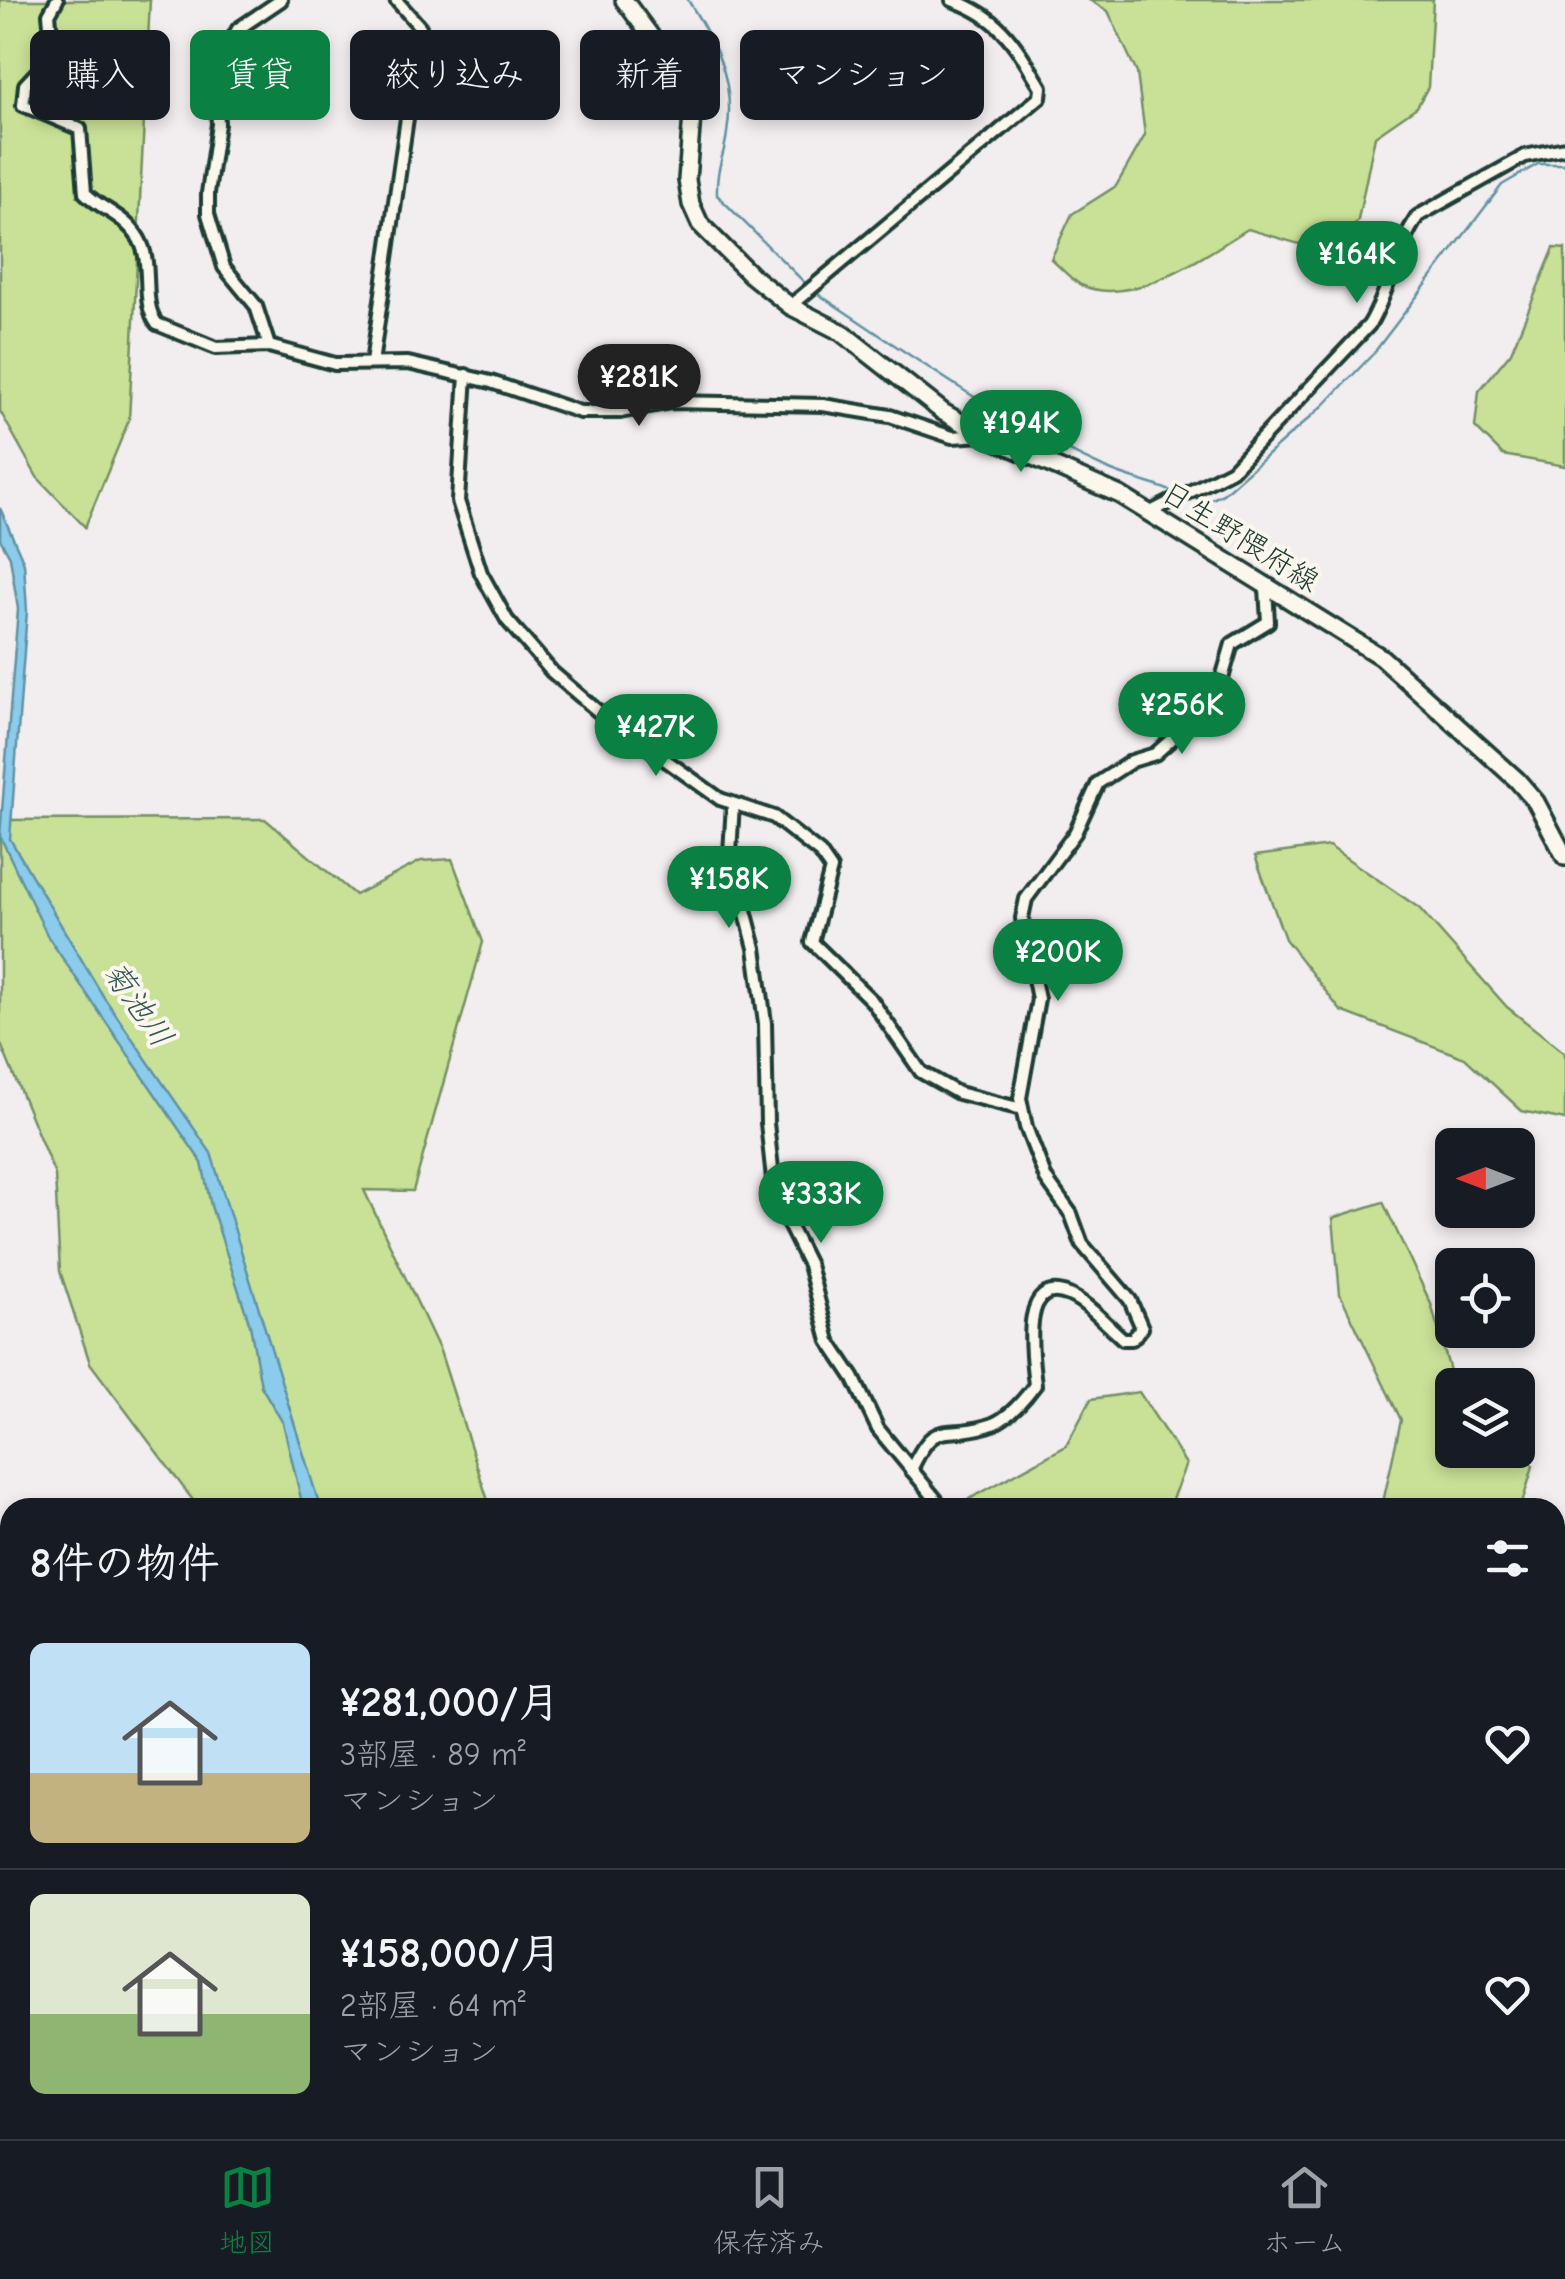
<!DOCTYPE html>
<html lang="ja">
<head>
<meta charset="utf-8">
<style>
	:root { --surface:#171b24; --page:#242831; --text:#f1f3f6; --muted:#9ea1a6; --line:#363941; --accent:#0b8043 }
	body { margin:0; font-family:"Comic Neue","Klee One",sans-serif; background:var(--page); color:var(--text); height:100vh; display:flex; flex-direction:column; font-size:38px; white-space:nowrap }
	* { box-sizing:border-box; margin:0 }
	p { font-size:32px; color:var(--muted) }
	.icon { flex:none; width:55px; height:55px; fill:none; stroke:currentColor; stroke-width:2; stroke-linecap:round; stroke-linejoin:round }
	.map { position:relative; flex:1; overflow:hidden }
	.details { position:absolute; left:0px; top:1498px; width:1565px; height:642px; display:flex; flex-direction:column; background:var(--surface); border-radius:30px 30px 0 0; box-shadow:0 5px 15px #0003 }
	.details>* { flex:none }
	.guide { position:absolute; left:30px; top:30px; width:1000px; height:90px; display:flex; gap:20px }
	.needle { width:65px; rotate:270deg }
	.fabs { position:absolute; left:1435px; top:1128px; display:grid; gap:20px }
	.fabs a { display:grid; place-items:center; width:100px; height:100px; border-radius:15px; background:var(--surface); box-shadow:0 5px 15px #0003; font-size:50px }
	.price { position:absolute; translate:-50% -85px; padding:0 22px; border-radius:35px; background:var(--accent); color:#fff; font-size:32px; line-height:65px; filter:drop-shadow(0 2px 5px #0008) }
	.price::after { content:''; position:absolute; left:50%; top:60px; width:30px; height:22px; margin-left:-15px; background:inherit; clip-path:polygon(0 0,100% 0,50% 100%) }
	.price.active { background:#222; color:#fff }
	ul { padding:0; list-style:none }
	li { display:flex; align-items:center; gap:30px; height:250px; padding:0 30px }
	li+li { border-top:2px solid var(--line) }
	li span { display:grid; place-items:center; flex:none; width:280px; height:200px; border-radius:15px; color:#555 }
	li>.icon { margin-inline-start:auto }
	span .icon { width:120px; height:120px; fill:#fffc; stroke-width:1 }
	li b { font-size:42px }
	h2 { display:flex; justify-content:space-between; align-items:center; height:120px; padding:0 30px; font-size:42px }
	.pill { padding:0 35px; border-radius:15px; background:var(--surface); box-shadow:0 5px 15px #0003; font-size:35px; line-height:90px }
	.pill.active { background:var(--accent); color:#fff }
	.tab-bar { display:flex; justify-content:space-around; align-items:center; height:140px; border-top:2px solid var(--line); background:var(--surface); font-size:28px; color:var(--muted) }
	.tab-bar a { display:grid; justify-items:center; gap:5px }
	.tab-bar .active { color:var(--accent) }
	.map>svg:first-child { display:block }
	.green { fill:#c9e197; stroke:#748f66; stroke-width:2.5 }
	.water { fill:#8bcbec; stroke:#6092a2; stroke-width:2.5 }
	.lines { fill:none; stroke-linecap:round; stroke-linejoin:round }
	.stream { stroke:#6092a2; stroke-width:2.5 }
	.minor-casing { stroke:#1f3d34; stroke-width:18 }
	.secondary-casing { stroke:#1f3d34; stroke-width:22 }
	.minor { stroke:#fbf7ec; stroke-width:10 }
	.secondary { stroke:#fbf7ec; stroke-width:15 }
	.labels { text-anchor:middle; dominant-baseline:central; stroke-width:8; stroke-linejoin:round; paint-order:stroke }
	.street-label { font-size:30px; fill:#1f3d34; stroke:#fbf7ec }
	.water-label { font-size:32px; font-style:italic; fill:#355959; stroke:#fbf7ec }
</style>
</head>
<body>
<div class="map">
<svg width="1565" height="2139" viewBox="0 0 1565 2139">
	<rect width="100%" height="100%" fill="#f2edee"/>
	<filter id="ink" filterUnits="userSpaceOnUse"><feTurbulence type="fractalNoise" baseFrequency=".01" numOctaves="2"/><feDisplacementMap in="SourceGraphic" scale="20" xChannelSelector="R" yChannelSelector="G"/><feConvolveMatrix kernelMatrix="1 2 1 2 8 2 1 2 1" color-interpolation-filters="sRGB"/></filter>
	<g filter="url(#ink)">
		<g class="green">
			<path d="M0,0H150L129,420L85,527L37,477L0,411Z"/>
			<path d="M1089,0H1433L1428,87L1417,107L1375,136L1358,220L1337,255L1248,229C1206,254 1133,309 1081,285C1071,280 1060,267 1051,259L1072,214L1116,186L1145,135L1137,73L1108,11Z"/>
			<path d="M1554,248L1565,249V466L1503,455L1475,427L1479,391L1511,352Z"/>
			<path d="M265,819L355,895L421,861L452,859L483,942L413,1191L364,1190L440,1351L490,1507H198L90,1363L60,1271L55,1175L0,1042V820Z"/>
			<path d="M1329,846L1419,908L1507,1007L1565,1053V1120L1522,1111L1465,1058L1341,1011L1285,939L1255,856Z"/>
			<path d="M1383,1202L1431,1304L1454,1385L1452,1450L1518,1447L1533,1466L1521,1507H1382L1401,1420L1340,1294L1333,1218Z"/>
			<path d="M1139,1392L1186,1464L1169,1507H955L1066,1446L1091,1399Z"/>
			<path d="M1565,1578V1991L1556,1996L1555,1625Z"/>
			<path d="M160,2130H365L366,2132L363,2139H137Z"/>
			<path d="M1195,2130H1379L1386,2136L1198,2139Z"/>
		</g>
		<path class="water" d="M0,508L24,563L27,611L10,839L103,996L211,1153L320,1507H303L283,1423L261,1386L250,1325L211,1206L202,1163L48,937L0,836L18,609L10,557L0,539Z"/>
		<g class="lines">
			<g class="stream">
				<path d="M688,0C715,44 736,80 727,133C724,158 716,166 717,195L809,287"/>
				<path d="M815,292C908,353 1004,423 1105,468C1128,479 1153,482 1177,494"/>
				<path d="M1189,498L1210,500L1223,494L1324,405L1373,354L1502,185L1538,164H1565"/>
			</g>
			<g class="minor-casing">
				<g id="minor">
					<path d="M57,0L49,14L53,55L25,85L23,105L80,129L85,193C103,211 125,215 139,239C154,266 140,301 157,324L216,348L269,346L335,364L408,363L491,382L580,412H620L671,402L823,405L890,416L952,437L983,435"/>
					<path d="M790,306L1040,97L1041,87C1015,44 1001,17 952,0"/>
					<path d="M269,346L256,306L224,267L208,214V193L218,124L215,68L238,29L281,0"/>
					<path d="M372,363L420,27L396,0"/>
					<path d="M466,375L458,501L481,573L507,620L552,672L600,713L720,799L774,817L820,853L831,869L812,942L872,1001L921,1072L958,1093L1022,1109"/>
					<path d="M1149,513L1232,470L1369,325C1390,291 1395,249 1418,216L1525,156L1565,148"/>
					<path d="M733,804L730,853L755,948L765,1023L767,1123L775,1197L809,1265L829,1341L853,1377L878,1429L943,1508"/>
					<path d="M911,1470C936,1416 942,1440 987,1426C1006,1421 1024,1400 1035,1385C1033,1363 1017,1274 1069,1295C1088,1303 1108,1326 1123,1339H1132L1142,1328L1130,1300L1082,1244L1071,1214L1046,1179L1026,1127L1020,1098L1038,999L1022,918L1026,899L1075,833L1098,783L1132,761L1155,754L1199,715L1218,692L1232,644L1268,622L1266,588"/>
					<path d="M0,1596L10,1605"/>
					<path d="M0,1792L10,1786"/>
					<path d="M0,1905L10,1899"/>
					<path d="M1555,2006L1565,2000"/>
					<path d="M0,2049L10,2048"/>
					<path d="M776,2130L794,2139"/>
					<path d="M568,2139H570"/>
				</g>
			</g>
			<g class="secondary-casing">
				<path id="secondary" d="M624,0L684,81L693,102L687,180L691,204L700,224L751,275L790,306L841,332L943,412L983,435L1120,495L1381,657L1517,780L1536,802L1565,857"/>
			</g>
			<use href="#minor" class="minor"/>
			<use href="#secondary" class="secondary"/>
		</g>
	</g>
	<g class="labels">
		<g class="street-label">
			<text transform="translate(1240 537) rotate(32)">日生野隈府線</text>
		</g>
		<g class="water-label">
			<text transform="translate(138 1004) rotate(55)">菊池川</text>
		</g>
	</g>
</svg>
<div class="fabs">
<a><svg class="needle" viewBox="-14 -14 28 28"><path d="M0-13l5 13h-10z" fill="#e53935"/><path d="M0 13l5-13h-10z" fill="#9ea1a6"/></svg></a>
<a><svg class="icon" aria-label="locate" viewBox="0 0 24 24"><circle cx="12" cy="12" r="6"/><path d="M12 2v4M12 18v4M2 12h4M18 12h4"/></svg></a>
<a><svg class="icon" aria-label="layers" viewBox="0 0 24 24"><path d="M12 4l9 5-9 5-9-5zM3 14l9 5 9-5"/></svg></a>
</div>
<b class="price" style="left:1357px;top:306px">¥164K</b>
<b class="price active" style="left:639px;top:429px">¥281K</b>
<b class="price" style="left:1021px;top:475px">¥194K</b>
<b class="price" style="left:1182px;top:757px">¥256K</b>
<b class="price" style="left:656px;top:779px">¥427K</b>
<b class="price" style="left:729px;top:931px">¥158K</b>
<b class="price" style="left:1058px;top:1004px">¥200K</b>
<b class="price" style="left:821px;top:1246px">¥333K</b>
<div class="guide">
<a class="pill">購入</a>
<a class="pill active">賃貸</a>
<a class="pill">絞り込み</a>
<a class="pill">新着</a>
<a class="pill">マンション</a>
</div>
<section class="details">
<h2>8件の物件<svg class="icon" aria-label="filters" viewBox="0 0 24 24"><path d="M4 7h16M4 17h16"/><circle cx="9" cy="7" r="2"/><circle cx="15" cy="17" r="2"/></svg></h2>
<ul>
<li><span style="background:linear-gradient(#bfe0f5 65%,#c2b280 0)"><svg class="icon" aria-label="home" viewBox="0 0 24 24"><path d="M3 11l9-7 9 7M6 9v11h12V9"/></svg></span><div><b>¥281,000/月</b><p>3部屋 · 89 m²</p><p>マンション</p></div><svg class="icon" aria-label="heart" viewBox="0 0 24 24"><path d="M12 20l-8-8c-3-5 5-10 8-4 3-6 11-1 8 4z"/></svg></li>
<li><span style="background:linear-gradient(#dfe7d0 60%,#8fb573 0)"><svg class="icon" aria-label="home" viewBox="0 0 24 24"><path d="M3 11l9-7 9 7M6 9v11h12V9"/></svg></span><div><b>¥158,000/月</b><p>2部屋 · 64 m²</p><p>マンション</p></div><svg class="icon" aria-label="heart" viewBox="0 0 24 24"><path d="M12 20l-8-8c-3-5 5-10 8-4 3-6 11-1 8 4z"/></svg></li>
</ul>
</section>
</div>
<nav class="tab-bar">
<a class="active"><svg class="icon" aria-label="map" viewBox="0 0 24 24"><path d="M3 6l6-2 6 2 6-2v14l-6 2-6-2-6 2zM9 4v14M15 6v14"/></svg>地図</a>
<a><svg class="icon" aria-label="saved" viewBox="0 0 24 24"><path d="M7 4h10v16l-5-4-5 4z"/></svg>保存済み</a>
<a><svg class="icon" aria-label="home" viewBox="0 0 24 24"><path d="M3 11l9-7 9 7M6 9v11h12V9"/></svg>ホーム</a>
</nav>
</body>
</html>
